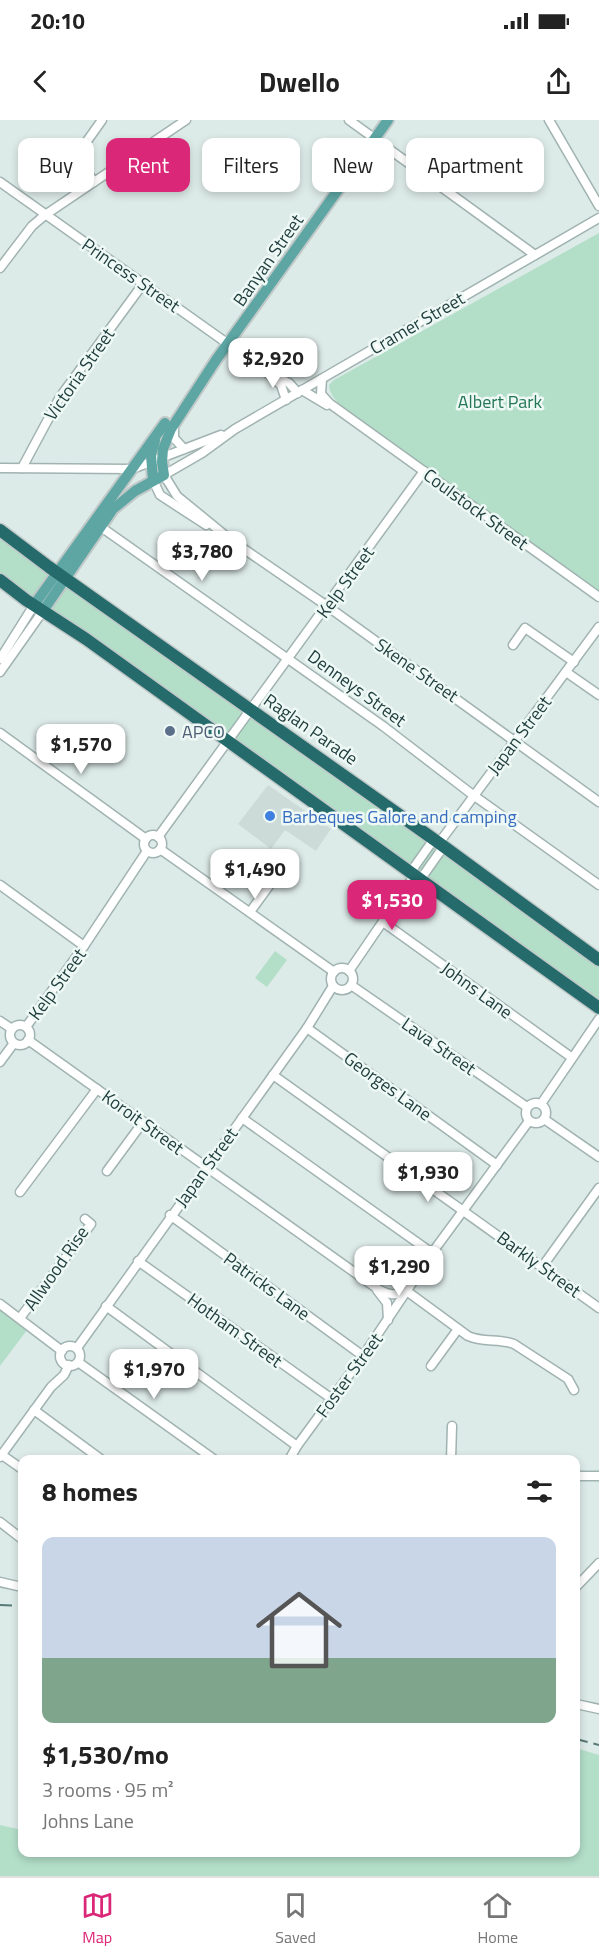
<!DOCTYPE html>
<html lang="en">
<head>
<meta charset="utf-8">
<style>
	:root { --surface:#fff; --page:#f6f6f6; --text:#222; --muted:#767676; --line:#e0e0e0; --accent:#db2777 }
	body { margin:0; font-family:"Titillium Web",sans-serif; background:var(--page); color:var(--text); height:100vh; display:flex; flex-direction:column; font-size:22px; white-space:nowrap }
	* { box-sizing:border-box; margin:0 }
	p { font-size:20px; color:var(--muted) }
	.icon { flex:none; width:33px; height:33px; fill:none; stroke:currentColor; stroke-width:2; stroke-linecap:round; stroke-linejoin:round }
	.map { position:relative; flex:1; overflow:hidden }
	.side { position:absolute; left:18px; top:1335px; width:562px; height:402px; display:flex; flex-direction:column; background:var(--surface); border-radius:12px; box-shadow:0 3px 9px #0003 }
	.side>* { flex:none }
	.guide { position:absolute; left:18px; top:18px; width:564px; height:54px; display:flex; gap:12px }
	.price { position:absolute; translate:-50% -51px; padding:0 14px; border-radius:12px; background:#fff; color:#222; font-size:20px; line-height:39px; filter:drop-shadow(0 2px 3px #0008) }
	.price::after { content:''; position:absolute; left:50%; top:36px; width:18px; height:14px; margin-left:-9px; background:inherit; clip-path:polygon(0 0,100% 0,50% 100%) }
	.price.selected { background:var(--accent); color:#fff }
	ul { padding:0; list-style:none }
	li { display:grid; align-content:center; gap:12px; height:318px; padding:0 24px }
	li+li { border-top:2px solid var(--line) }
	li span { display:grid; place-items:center; height:186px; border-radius:12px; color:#555 }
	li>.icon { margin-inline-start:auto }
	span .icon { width:108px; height:108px; fill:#fffc; stroke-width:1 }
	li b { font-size:26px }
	h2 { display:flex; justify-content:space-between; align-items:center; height:72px; padding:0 24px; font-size:26px }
	.tag { padding:0 21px; border-radius:12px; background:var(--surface); box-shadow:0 3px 9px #0003; font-size:21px; line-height:54px }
	.tag.selected { background:var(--accent); color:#fff }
	.status { display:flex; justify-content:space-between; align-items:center; height:42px; padding:0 30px; background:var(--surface); direction:ltr }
	.status svg { height:16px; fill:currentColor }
	header { display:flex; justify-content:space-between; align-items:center; height:78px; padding:0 24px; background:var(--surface); font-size:27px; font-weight:700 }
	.dock { display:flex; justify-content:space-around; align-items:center; height:84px; border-top:2px solid var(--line); background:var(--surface); font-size:16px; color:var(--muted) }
	.dock a { display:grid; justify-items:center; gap:3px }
	.dock .selected { color:var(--accent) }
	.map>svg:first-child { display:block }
	.built { fill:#ccdbd7 }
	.green { fill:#b3dfc9 }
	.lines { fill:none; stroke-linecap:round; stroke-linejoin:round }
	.minor-casing { stroke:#a0b3b1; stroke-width:11 }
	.major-casing { stroke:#c0c8c8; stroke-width:14 }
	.highway-casing { stroke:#c0c8c8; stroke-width:15 }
	.minor { stroke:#fff; stroke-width:8 }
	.major { stroke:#5da6a3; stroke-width:10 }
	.highway { stroke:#266b6c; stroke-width:12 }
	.rail { stroke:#577977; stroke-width:2; stroke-dasharray:12 6; stroke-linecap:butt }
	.service-dot { fill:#5c6f8a; stroke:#eef8f5; stroke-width:2 }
	.shop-dot { fill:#3f7fe0; stroke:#eef8f5; stroke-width:2 }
	.labels { text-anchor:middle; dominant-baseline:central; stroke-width:5; stroke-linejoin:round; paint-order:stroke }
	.street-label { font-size:18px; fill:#1d3c3b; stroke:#eef8f5 }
	.park-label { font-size:18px; fill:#237756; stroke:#eef8f5 }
	.service-label { font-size:18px; fill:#4e5e75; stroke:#eef8f5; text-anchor:start }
	.shop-label { font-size:18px; fill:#366cbe; stroke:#eef8f5; text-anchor:start }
</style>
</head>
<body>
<div class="status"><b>20:10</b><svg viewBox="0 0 49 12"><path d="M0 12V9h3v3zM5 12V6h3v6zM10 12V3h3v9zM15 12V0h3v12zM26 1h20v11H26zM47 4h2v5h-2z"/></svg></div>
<header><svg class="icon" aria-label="back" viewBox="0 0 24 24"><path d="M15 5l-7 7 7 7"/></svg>Dwello<svg class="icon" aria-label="share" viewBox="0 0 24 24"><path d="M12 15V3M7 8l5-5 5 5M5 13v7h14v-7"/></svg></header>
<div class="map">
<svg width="599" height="1756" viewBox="0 0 599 1756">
	<rect width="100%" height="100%" fill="#ddebe8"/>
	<path class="built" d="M268,665L331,709L316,731L285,710L271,729L238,704Z"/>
	<g class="green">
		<path d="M599,113V473L357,299C347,290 329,279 329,265L334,260Z"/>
		<path d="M0,410L599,840V888L0,460Z"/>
		<path d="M275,831L287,840L267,867L255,858Z"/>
		<path d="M0,1184L30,1206L0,1246Z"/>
		<path d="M576,1628L599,1635V1756H0V1705L22,1710V1732H576Z"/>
	</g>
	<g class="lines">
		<g class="minor-casing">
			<g id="minor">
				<path d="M349,0L535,135"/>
				<path d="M549,0L599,86"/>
				<path d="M0,62L262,248L281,265L286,280"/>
				<path d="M94,62L82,44L80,31L102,0"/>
				<path d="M0,148L32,106L45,95L186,0"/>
				<path d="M275,256L289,263L298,273"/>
				<path d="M322,259L321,274L329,283L599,477"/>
				<path d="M302,270L327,285"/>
				<path d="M174,306V318L184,329"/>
				<path d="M0,348L132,349L221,315"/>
				<path d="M22,348L60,277L143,164"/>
				<path d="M153,360L160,375L206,405"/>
				<path d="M101,407L383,606L473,675L599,765"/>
				<path d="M228,418L327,486L599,682"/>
				<path d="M232,421L177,376L164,355L202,333L235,309L599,98"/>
				<path d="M513,525L525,508L574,542"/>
				<path d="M0,539L34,485"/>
				<path d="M0,552L43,491"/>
				<path d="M566,552L599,575"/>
				<path d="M0,613L146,719"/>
				<circle cx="153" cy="724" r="9"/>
				<path d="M158,717L424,351"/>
				<path d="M439,723L599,507"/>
				<path d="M160,729L334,852"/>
				<path d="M410,753L434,719"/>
				<path d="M420,760L444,726"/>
				<path d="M0,765L84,826"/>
				<path d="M250,792L290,737"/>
				<path d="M383,802L571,937"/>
				<circle cx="342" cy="859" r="11"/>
				<path d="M349,851L414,756"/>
				<path d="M351,865L527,987"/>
				<path d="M0,901L12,909"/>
				<circle cx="20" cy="915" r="10"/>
				<path d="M26,907L84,826L147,731"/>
				<path d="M307,908L497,1045"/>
				<path d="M28,920L375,1167C387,1175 394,1176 408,1172L468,1216C483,1223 499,1218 514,1224L568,1259L574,1270"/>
				<path d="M0,942L14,923"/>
				<path d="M273,955L599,1188"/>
				<circle cx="536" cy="993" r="10"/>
				<path d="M541,984L599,899"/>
				<path d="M242,998L432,1133"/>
				<path d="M544,999L599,1037"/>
				<path d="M107,1051L143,1002"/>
				<path d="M20,1072L97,969"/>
				<path d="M170,1095L363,1236"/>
				<path d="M138,1141L332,1279"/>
				<path d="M542,1147L599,1068"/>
				<path d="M377,1170L387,1183L388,1200"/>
				<path d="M0,1184L62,1231"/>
				<path d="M106,1186L297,1326"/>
				<path d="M20,1198L91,1104L85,1099"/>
				<circle cx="70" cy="1236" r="10"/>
				<path d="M77,1228L307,908L333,866"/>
				<path d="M78,1242L215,1340"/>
				<path d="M431,1246L458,1209"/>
				<path d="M34,1290L102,1340"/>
				<path d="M2,1335L22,1349"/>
				<path d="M0,1337L51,1267L64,1255L69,1245"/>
				<path d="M289,1340L297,1326L363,1236L432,1133L529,1001"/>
				<path d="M451,1340L452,1306"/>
				<path d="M576,1356H599"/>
				<path d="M0,1402L22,1419"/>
				<path d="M0,1462L22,1467"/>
				<path d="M576,1467L599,1443"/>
				<path d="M576,1584L599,1589"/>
			</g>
		</g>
		<g class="major-casing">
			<g id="major">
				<path d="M153,360L151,335L155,321"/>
				<path d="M34,485L165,303"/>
				<path d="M43,491L113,389L135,371L164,355L162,342L163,329L171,309L216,240L388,0"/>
			</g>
		</g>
		<g class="highway-casing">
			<g id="highway">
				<path d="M0,410L49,447L439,723L599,840"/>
				<path d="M0,460L26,480L86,519L599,888"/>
			</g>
		</g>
		<use href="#minor" class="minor"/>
		<use href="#major" class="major"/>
		<use href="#highway" class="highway"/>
		<g class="rail">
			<path d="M0,1485L22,1486"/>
			<path d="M576,1619L599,1625"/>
		</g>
	</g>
	<circle class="service-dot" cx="170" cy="611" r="6"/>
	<circle class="shop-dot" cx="270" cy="696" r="6"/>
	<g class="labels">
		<g class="street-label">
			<text transform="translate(268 140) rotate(-55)">Banyan Street</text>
			<text transform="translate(131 155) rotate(35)">Princess Street</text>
			<text transform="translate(417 203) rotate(-30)">Cramer Street</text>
			<text transform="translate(79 254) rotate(-55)">Victoria Street</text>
			<text transform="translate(476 389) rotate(36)">Coulstock Street</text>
			<text transform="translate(345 462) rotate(-54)">Kelp Street</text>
			<text transform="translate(417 550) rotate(35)">Skene Street</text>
			<text transform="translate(357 568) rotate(36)">Denneys Street</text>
			<text transform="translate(311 609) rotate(35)">Raglan Parade</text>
			<text transform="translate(519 615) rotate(-53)">Japan Street</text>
			<text transform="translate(57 864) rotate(-54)">Kelp Street</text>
			<text transform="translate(477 870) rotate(36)">Johns Lane</text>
			<text transform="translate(439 926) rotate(35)">Lava Street</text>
			<text transform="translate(388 966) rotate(36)">Georges Lane</text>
			<text transform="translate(143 1002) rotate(36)">Koroit Street</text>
			<text transform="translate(206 1047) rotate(-54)">Japan Street</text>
			<text transform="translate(539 1144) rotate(36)">Barkly Street</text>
			<text transform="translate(56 1148) rotate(-55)">Allwood Rise</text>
			<text transform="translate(267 1166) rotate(36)">Patricks Lane</text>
			<text transform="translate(235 1210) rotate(36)">Hotham Street</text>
			<text transform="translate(349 1255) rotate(-54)">Foster Street</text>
		</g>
		<g class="park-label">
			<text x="500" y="281">Albert Park</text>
		</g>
		<g class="service-label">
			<text x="182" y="611">APCO</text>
		</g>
		<g class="shop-label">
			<text x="282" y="696">Barbeques Galore and camping</text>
		</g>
	</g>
</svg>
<b class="price" style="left:273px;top:269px">$2,920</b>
<b class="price" style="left:202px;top:462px">$3,780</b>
<b class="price" style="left:81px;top:655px">$1,570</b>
<b class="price" style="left:255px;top:780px">$1,490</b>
<b class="price selected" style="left:392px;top:811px">$1,530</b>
<b class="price" style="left:428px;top:1083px">$1,930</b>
<b class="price" style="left:399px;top:1177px">$1,290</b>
<b class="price" style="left:154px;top:1280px">$1,970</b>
<div class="guide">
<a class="tag">Buy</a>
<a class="tag selected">Rent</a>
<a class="tag">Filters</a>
<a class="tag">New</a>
<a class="tag">Apartment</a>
</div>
<section class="side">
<h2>8 homes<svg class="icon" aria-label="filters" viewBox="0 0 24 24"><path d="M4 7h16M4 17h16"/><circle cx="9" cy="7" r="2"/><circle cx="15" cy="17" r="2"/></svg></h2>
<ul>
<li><span style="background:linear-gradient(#c9d6e8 65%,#7fa58c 0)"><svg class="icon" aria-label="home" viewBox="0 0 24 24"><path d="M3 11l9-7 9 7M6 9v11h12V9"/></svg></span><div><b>$1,530/mo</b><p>3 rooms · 95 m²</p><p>Johns Lane</p></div></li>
</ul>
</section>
</div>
<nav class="dock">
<a class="selected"><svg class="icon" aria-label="map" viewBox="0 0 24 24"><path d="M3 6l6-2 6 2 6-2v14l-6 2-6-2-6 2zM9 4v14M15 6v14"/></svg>Map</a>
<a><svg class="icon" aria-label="saved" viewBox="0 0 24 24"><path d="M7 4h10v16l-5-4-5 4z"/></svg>Saved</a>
<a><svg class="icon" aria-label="home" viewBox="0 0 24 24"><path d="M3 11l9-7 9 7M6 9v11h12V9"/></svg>Home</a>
</nav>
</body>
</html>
